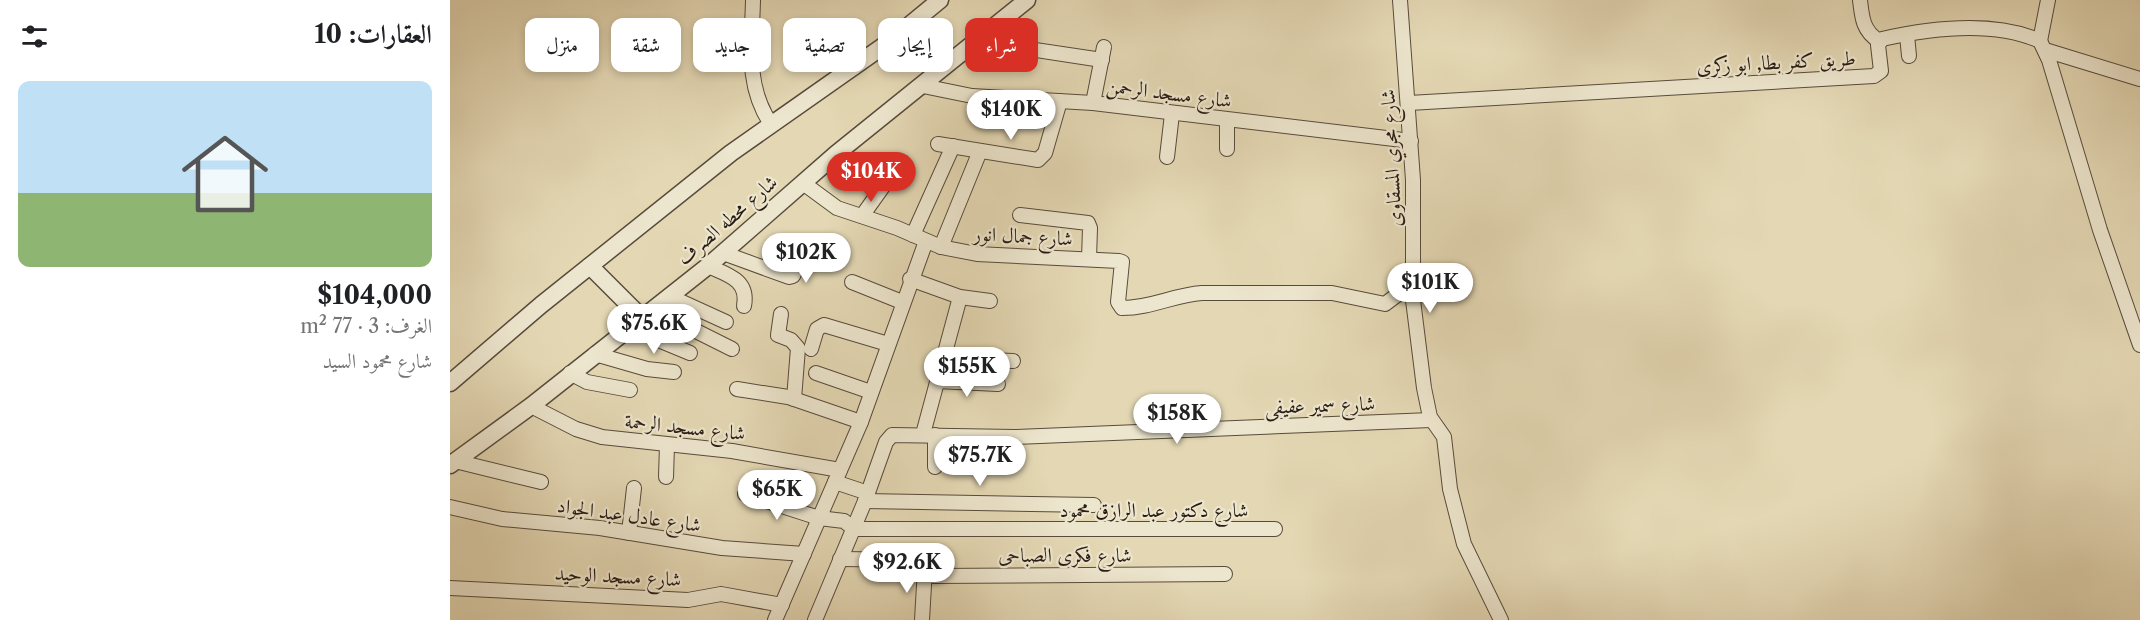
<!DOCTYPE html>
<html lang="ar">
<head>
<meta charset="utf-8">
<style>
	:root { --surface:#fff; --page:#f6f6f6; --text:#202124; --muted:#757577; --line:#e0e0e0; --accent:#d93025 }
	body { margin:0; font-family:"Libre Caslon Text",Amiri,serif; background:var(--page); color:var(--text); direction:rtl; height:100vh; display:flex; flex-direction:column; font-size:22px; white-space:nowrap }
	* { box-sizing:border-box; margin:0 }
	p { font-size:20px; color:var(--muted) }
	.icon { flex:none; width:33px; height:33px; fill:none; stroke:currentColor; stroke-width:2; stroke-linecap:round; stroke-linejoin:round }
	.map { position:relative; flex:1; overflow:hidden; direction:ltr }
	.side { display:flex; flex-direction:column; background:var(--surface); width:450px }
	.side>* { flex:none }
	.hud { position:absolute; left:18px; top:18px; width:570px; height:54px; direction:rtl; display:flex; gap:12px }
	.price { position:absolute; translate:-50% -51px; padding:0 14px; border-radius:21px; background:#fff; color:#222; font-size:20px; line-height:39px; filter:drop-shadow(0 2px 3px #0008) }
	.price::after { content:''; position:absolute; left:50%; top:36px; width:18px; height:14px; margin-left:-9px; background:inherit; clip-path:polygon(0 0,100% 0,50% 100%) }
	.price.selected { background:var(--accent); color:#fff }
	ul { padding:0; list-style:none }
	li { display:grid; align-content:center; gap:12px; height:318px; padding:0 18px }
	li+li { border-top:2px solid var(--line) }
	li span { display:grid; place-items:center; height:186px; border-radius:12px; color:#555 }
	li>.icon { margin-inline-start:auto }
	span .icon { width:108px; height:108px; fill:#fffc; stroke-width:1 }
	li b { font-size:26px }
	h2 { display:flex; justify-content:space-between; align-items:center; height:72px; padding:0 18px; font-size:26px }
	.tag { padding:0 21px; border-radius:12px; background:var(--surface); box-shadow:0 3px 9px #0003; font-size:21px; line-height:54px }
	.tag.selected { background:var(--accent); color:#fff }
	main { display:flex; flex:1; min-height:0 }
	.map>svg:first-child { display:block }
	.lines { fill:none; stroke-linecap:round; stroke-linejoin:round }
	.minor-casing { stroke:#584b3c; stroke-width:16 }
	.tertiary-casing { stroke:#584b3c; stroke-width:19 }
	.minor { stroke:#ede6ce; stroke-width:14 }
	.tertiary { stroke:#ede6ce; stroke-width:16 }
	.labels { text-anchor:middle; dominant-baseline:central; stroke-width:4.5; stroke-linejoin:round; paint-order:stroke }
	.street-label { font-size:20px; fill:#291c14; stroke:#ede6ce }
</style>
</head>
<body>
<main>
<div class="map">
<svg width="1690" height="620" viewBox="0 0 1690 620">
	<rect width="100%" height="100%" fill="#e4d8b4"/>
	<filter id="stains"><feTurbulence type="fractalNoise" baseFrequency=".00333" numOctaves="4"/><feColorMatrix values="0 0 0 0 .2 0 0 0 0 .09 0 0 0 0 .02 0 0 0 .5 -.17"/></filter>
	<radialGradient id="worn" r=".72"><stop offset=".6" stop-color="#630" stop-opacity="0"/><stop offset="1" stop-color="#630" stop-opacity=".3"/></radialGradient>
	<g class="lines">
		<g class="minor-casing">
			<g id="minor">
				<path d="M303,0C302,44 295,86 321,124"/>
				<path d="M950,0L963,180V300L974,388L980,417L994,437L1000,489L1014,544L1051,620"/>
				<path d="M1410,0C1412,18 1413,31 1429,41"/>
				<path d="M1457,35L1459,56"/>
				<path d="M526,41L652,60"/>
				<path d="M1590,41L1598,0"/>
				<path d="M1595,50L1690,79"/>
				<path d="M473,86L522,96L643,103L961,141"/>
				<path d="M643,103L654,47"/>
				<path d="M959,103L1424,76L1431,71L1428,45L1432,39C1481,28 1543,20 1590,41L1599,60L1650,230L1690,345"/>
				<path d="M488,144L588,160L595,153L610,101"/>
				<path d="M777,149V120"/>
				<path d="M717,157L722,114"/>
				<path d="M353,183L387,208L447,228L491,247L527,254L669,261L672,262L668,302L672,308C702,308 723,295 752,293H882L935,304L963,283"/>
				<path d="M570,215L638,223L640,228L639,259"/>
				<path d="M412,216L449,164"/>
				<path d="M463,235L503,146"/>
				<path d="M491,247L530,151"/>
				<path d="M273,253L339,277L343,276L352,256"/>
				<path d="M258,266C278,275 299,280 294,306"/>
				<path d="M460,279L510,297L540,301"/>
				<path d="M402,282L452,302"/>
				<path d="M219,296L276,322"/>
				<path d="M206,307L234,325L282,349"/>
				<path d="M331,314L328,335L341,340L348,348L344,399"/>
				<path d="M184,324L211,341L240,353"/>
				<path d="M361,349L367,329L374,325L438,344"/>
				<path d="M145,354L197,369L224,372"/>
				<path d="M493,358L563,361"/>
				<path d="M120,373L137,382L180,390"/>
				<path d="M366,373L421,392"/>
				<path d="M487,381L548,384"/>
				<path d="M287,389L338,397L411,422"/>
				<path d="M81,406L126,429L152,437L282,451L390,470"/>
				<path d="M473,434L510,297"/>
				<path d="M530,456V437"/>
				<path d="M5,461L91,482"/>
				<path d="M485,467V435"/>
				<path d="M216,477L217,445"/>
				<path d="M385,482L418,493"/>
				<path d="M295,494L369,518L394,521L404,529H825"/>
				<path d="M415,501L644,505"/>
				<path d="M0,507L52,519L150,528L272,548L354,554"/>
				<path d="M179,533L184,488"/>
				<path d="M390,559L468,560L483,576L775,574"/>
				<path d="M0,588L238,600L271,594L332,605"/>
				<path d="M325,620L411,422L476,241"/>
				<path d="M365,620L415,501L436,442L442,435L564,437L981,420"/>
				<path d="M472,620L475,568"/>
			</g>
		</g>
		<g class="tertiary-casing">
			<g id="tertiary">
				<path d="M140,266L192,318"/>
				<path d="M0,383L91,305L281,153L439,42L490,0"/>
				<path d="M0,465L81,406L258,266L386,154L577,0"/>
			</g>
		</g>
		<use href="#minor" class="minor"/>
		<use href="#tertiary" class="tertiary"/>
	</g>
	<g class="labels">
		<g class="street-label">
			<text transform="translate(1326 62) rotate(-3)">طريق كفر بطا, ابو زكرى</text>
			<text transform="translate(719 93) rotate(7)">شارع مسجد الرحمن</text>
			<text transform="translate(941 158) rotate(-93)">شارع مجري المسقاوى</text>
			<text transform="translate(277 220) rotate(-41)">شارع محطه الصرف</text>
			<text transform="translate(573 236) rotate(3)">شارع جمال انور</text>
			<text transform="translate(870 405) rotate(-2)">شارع سمير عفيفى</text>
			<text transform="translate(235 427) rotate(6)">شارع مسجد الرحمة</text>
			<text x="704" y="510">شارع دكتور عبد الرازق محمود</text>
			<text transform="translate(179 515) rotate(8)">شارع عادل عبد الجواد</text>
			<text x="615" y="555">شارع فكرى الصباحى</text>
			<text transform="translate(168 576) rotate(3)">شارع مسجد الوحيد</text>
		</g>
	</g>
	<rect width="100%" height="100%" filter="url(#stains)"/>
	<rect width="100%" height="100%" fill="url(#worn)"/>
</svg>
<b class="price" style="left:561px;top:141px">$140K</b>
<b class="price selected" style="left:421px;top:203px">$104K</b>
<b class="price" style="left:356px;top:284px">$102K</b>
<b class="price" style="left:980px;top:314px">$101K</b>
<b class="price" style="left:204px;top:355px">$75.6K</b>
<b class="price" style="left:517px;top:398px">$155K</b>
<b class="price" style="left:727px;top:445px">$158K</b>
<b class="price" style="left:530px;top:487px">$75.7K</b>
<b class="price" style="left:327px;top:521px">$65K</b>
<b class="price" style="left:457px;top:594px">$92.6K</b>
<div class="hud">
<a class="tag selected">شراء</a>
<a class="tag">إيجار</a>
<a class="tag">تصفية</a>
<a class="tag">جديد</a>
<a class="tag">شقة</a>
<a class="tag">منزل</a>
</div>
</div>
<section class="side">
<h2>العقارات: 10<svg class="icon" aria-label="filters" viewBox="0 0 24 24"><path d="M4 7h16M4 17h16"/><circle cx="9" cy="7" r="2"/><circle cx="15" cy="17" r="2"/></svg></h2>
<ul>
<li><span style="background:linear-gradient(#bfe0f5 60%,#8fb573 0)"><svg class="icon" aria-label="home" viewBox="0 0 24 24"><path d="M3 11l9-7 9 7M6 9v11h12V9"/></svg></span><div><b>$104,000</b><p>الغرف: 3 · 77 m²</p><p>شارع محمود السيد</p></div></li>
</ul>
</section>
</main>
</body>
</html>
